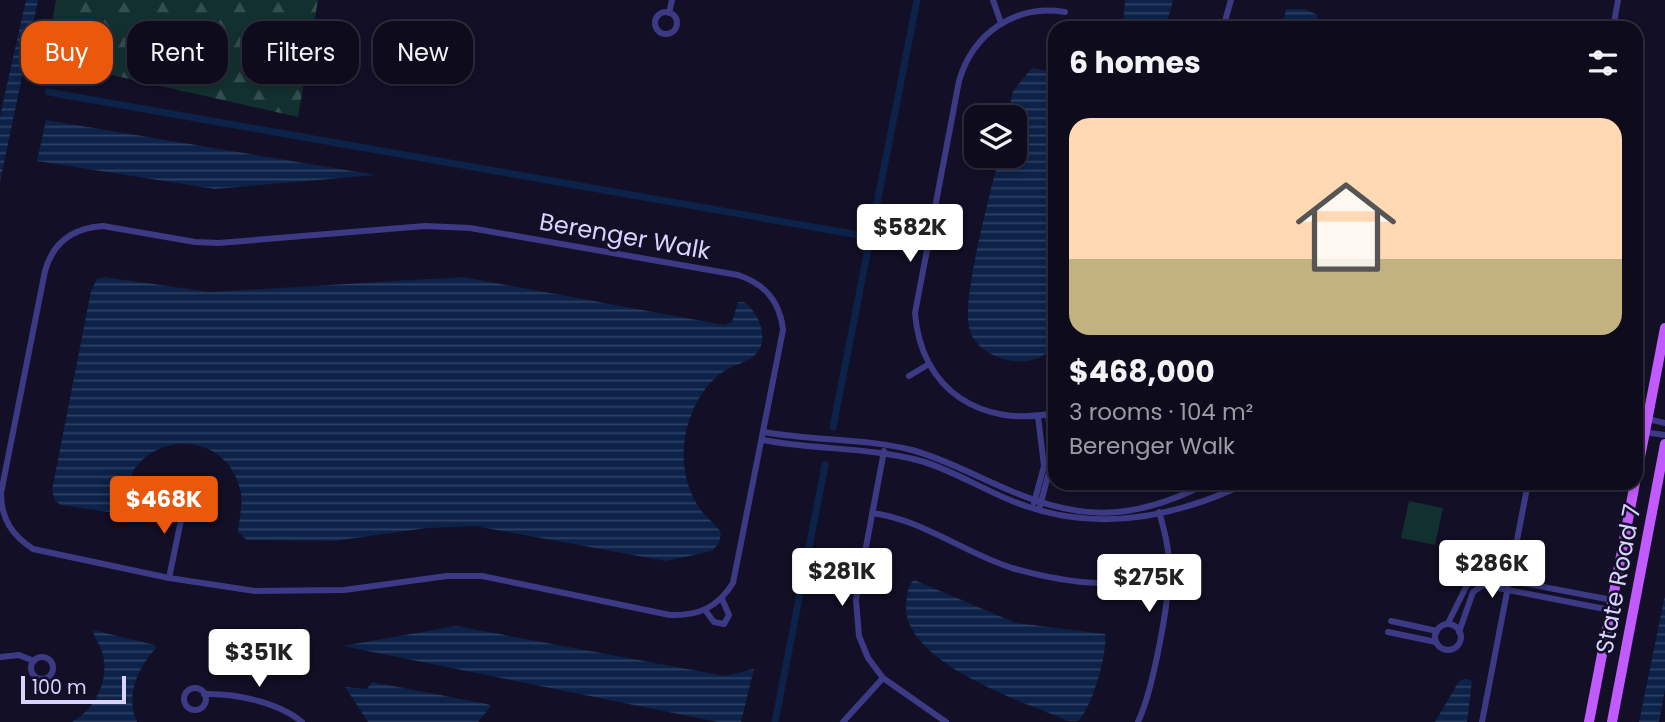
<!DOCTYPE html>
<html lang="en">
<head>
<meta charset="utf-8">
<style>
	:root { --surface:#0e0b1c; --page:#1c1929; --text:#f1f3f6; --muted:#9b9ba3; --line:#2e2b3b; --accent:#ea580c }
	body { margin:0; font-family:Poppins,sans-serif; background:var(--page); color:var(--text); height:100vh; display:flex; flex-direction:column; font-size:26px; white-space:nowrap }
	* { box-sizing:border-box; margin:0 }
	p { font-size:23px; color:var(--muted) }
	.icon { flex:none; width:38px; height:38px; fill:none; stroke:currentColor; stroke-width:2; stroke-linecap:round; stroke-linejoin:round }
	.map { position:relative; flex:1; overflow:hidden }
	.details { position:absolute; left:1048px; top:21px; width:595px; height:469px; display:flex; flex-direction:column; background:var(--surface); border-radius:21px; box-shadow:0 4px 10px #0003,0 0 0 2px var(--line) }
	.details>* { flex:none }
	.guide { position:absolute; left:21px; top:21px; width:665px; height:63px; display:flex; gap:14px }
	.fabs { position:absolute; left:964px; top:105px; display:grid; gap:14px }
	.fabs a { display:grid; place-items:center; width:63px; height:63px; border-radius:14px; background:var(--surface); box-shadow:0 4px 10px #0003,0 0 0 2px var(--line); font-size:35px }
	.scale { position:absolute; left:21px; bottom:18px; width:105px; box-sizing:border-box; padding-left:7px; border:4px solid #d9d4ff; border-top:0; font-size:19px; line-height:24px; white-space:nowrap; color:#d9d4ff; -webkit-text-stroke:5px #130f26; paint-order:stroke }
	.price { position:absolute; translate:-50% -60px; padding:0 16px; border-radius:7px; background:#fff; color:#222; font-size:23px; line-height:46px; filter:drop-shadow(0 2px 4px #0008) }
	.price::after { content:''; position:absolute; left:50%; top:42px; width:21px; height:16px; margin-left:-10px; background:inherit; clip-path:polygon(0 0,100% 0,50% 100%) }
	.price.current { background:var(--accent); color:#fff }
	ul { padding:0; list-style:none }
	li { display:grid; align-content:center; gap:14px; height:371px; padding:0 21px }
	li+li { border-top:2px solid var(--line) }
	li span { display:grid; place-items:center; height:217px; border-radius:21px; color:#555 }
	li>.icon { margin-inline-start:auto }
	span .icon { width:126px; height:126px; fill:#fffc; stroke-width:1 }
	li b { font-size:30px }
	h2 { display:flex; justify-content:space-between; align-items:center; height:84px; padding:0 21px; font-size:30px }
	.tag { padding:0 24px; border-radius:21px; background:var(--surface); box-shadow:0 4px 10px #0003,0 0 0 2px var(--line); font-size:24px; line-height:63px }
	.tag.current { background:var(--accent); color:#fff }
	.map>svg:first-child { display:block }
	.forest { fill:url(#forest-firs) }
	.park { fill:#12302f }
	.water { fill:url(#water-rules) }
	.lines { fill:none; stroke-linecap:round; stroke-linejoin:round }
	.canal { stroke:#0c2248; stroke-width:7 }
	.street { stroke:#3d3a85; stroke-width:6 }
	.primary { stroke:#c25bff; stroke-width:10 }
	.labels { text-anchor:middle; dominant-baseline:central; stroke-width:5; stroke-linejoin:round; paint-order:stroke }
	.street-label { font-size:24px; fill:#d9d4ff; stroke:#130f26 }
</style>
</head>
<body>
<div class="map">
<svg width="1665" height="722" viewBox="0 0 1665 722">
	<defs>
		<pattern id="forest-firs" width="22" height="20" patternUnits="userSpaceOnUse" patternTransform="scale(1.75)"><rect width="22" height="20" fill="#12302f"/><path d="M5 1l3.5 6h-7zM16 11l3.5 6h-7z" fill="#344d4e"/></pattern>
		<pattern id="water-rules" width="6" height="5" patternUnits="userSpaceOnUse" patternTransform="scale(1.75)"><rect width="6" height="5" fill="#0c2248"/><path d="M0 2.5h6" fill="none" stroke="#2f4163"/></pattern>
	</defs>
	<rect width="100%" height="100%" fill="#130f26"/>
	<path class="forest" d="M56,0H318L298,117L45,60Z"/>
	<path class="park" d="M1409,501L1443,508L1435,545L1401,538Z"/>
	<g class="water">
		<path d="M26,0H38L0,182V116Z"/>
		<path d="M1125,0H1173L1168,19L1161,28H1123Z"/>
		<path d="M1286,9H1304L1318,15L1315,28H1282Z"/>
		<path d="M1032,68L1055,72V344C1035,376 975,360 969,327C962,294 991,193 999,156H1015V117H1007L1013,91Z"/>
		<path d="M46,120L376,175L215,189L37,161Z"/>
		<path d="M104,277L210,292L463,277L724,325L732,322L738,302H744C758,311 770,339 756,354C748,362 733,365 723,372C696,390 681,431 684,463C685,479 692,500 703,513C709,520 716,524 721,533L719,543L712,551L666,561L475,526L427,528L334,541L247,540L238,532C239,518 244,503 240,489C229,439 165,428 135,468C125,483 131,502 123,514L61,505L55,501L52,490L91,291L97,279Z"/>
		<path d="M914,580L1016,623L1105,634C1108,652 1092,708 1078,721H1068C1024,702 902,663 906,604C907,595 908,585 914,580Z"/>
		<path d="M1665,595V689L1659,722H1639Z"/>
		<path d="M456,626L725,676L754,669L741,722H718L343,646Z"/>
		<path d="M93,630L155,645L156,648C138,667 125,696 137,722H72C95,709 109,682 103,655C101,646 94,638 93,630Z"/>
		<path d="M1465,679L1472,681L1467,722H1435L1459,681Z"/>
		<path d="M372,682L487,704L491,706L478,722H368L345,687L367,689Z"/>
	</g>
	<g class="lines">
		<g class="canal">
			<path d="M48,92L870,237"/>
			<path d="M833,427L917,0"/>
			<path d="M775,722L825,465"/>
		</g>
		<g class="street">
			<path d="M993,0L1001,23"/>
			<circle cx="666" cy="23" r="11"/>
			<path d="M669,13L672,0"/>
			<path d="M1223,28L1231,0"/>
			<path d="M1360,28L1362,24L1383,28"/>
			<path d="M1613,28L1618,0"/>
			<path d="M103,226L195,242L219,243L425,226L470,228L738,275C765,284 780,301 783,330L733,583C718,607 699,616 670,615L482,576H447L344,590L255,591L169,578L33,549C12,535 1,519 1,493L45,271C53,242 73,228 103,226Z"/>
			<path d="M1636,273V282"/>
			<path d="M909,376L929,364"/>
			<path d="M1055,413C982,428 921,391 915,313L959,81C973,33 1015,4 1065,12"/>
			<path d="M1636,416L1665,423"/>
			<path d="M1636,431L1665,435"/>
			<path d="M764,432C813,441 864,438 912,450C941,458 968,472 995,484C1076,521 1128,524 1208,483"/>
			<path d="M763,440C815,450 870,447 921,461C952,470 980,488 1010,500C1090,534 1170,520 1247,483"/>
			<path d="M884,451L856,600L859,636L868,658L883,678L946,722"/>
			<path d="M1034,503L1044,466L1038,416"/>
			<path d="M1040,506L1053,457L1048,414"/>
			<path d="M872,513C924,520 964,553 1012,568C1040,576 1069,582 1098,583C1122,584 1143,584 1167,589"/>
			<path d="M169,578L185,501"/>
			<path d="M705,610L714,622L724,624L729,615L722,599"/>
			<path d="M1391,621L1437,631"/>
			<path d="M1448,623L1467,585L1481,575L1612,600"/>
			<circle cx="1448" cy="637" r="13"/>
			<path d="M1388,632L1436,642"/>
			<path d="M1459,632L1473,592L1483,585L1610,610"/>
			<path d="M0,657L19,655L34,661"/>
			<circle cx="42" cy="668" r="11"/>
			<circle cx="195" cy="699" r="11"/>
			<path d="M204,694C234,693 278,702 302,722"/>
			<path d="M843,722L883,678"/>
			<path d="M1138,722C1153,690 1171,596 1169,561C1168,544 1164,528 1159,512"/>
			<path d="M1482,722L1528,483"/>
		</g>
		<g class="primary">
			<path d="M1636,478L1665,328"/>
			<path d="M1589,722L1635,483"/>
			<path d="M1612,722L1665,444"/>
		</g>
	</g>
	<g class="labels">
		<g class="street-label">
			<text transform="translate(625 236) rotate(10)">Berenger Walk</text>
			<text transform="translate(1618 579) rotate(-79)">State Road 7</text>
		</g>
	</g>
</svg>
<div class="fabs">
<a><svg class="icon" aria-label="layers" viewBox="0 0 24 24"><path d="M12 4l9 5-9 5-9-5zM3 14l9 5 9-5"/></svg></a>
</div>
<div class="scale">100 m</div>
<b class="price" style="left:910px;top:264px">$582K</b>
<b class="price current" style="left:164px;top:536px">$468K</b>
<b class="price" style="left:1492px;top:600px">$286K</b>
<b class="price" style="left:842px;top:608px">$281K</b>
<b class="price" style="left:1149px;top:614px">$275K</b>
<b class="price" style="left:259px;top:689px">$351K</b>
<div class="guide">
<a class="tag current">Buy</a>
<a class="tag">Rent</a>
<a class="tag">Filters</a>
<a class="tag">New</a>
</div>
<section class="details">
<h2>6 homes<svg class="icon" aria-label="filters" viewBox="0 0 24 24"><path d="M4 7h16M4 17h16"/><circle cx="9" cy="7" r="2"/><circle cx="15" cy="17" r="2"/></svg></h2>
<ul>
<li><span style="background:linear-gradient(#ffd9b3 65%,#c2b280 0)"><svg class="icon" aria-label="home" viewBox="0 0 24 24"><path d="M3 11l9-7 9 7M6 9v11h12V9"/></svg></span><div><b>$468,000</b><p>3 rooms · 104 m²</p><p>Berenger Walk</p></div></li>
</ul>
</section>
</div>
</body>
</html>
